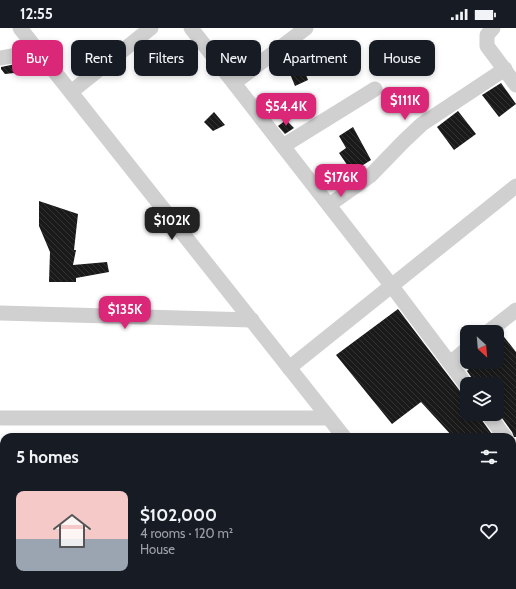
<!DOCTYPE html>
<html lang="en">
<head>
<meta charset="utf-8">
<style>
	:root { --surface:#171b24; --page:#20242c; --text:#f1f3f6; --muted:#9ea1a6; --line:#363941; --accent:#db2777 }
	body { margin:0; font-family:Cabin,sans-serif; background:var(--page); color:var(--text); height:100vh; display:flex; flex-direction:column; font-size:15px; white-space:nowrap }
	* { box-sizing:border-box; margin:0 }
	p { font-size:13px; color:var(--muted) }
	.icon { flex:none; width:22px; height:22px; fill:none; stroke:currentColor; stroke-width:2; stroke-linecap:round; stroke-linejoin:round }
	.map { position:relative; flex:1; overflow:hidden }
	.side { position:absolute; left:0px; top:405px; width:516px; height:156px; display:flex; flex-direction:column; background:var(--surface); border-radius:12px 12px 0 0; box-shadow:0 2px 6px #0003 }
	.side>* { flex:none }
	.hud { position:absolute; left:12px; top:12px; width:492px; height:36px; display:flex; gap:8px }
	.needle { width:26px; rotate:154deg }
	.buttons { position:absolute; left:460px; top:297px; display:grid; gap:8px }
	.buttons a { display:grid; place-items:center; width:44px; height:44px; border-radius:8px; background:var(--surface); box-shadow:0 2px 6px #0003; font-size:20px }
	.price { position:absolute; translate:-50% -34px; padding:0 9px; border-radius:8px; background:var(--accent); color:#fff; font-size:13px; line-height:26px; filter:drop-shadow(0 1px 2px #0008) }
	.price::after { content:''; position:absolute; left:50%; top:24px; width:12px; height:9px; margin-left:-6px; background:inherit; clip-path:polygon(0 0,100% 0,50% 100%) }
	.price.current { background:#222; color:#fff }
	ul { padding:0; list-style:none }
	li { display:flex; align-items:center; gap:12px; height:100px; padding:0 16px }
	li+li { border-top:1px solid var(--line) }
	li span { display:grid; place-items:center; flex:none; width:112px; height:80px; border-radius:8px; color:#555 }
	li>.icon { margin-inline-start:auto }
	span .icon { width:48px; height:48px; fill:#fffc; stroke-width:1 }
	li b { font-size:17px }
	h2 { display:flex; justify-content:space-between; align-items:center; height:48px; padding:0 16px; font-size:17px }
	.tag { padding:0 14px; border-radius:8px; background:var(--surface); box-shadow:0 2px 6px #0003; font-size:14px; line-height:36px }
	.tag.current { background:var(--accent); color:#fff }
	.status { display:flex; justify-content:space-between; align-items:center; height:28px; padding:0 20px; background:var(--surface); direction:ltr }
	.status svg { height:11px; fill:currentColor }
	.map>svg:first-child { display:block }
	.building { fill:url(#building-back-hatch) }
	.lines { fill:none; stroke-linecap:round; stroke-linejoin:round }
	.street { stroke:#d0d0d0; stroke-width:15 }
</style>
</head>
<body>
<div class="status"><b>12:55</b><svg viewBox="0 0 49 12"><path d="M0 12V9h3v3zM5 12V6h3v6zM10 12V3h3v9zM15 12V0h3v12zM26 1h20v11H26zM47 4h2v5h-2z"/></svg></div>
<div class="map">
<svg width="516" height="561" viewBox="0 0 516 561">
	<defs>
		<pattern id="building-back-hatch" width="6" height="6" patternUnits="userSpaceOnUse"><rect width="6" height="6" fill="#1a1a1a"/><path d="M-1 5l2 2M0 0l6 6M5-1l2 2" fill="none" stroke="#333"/></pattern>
	</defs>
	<rect width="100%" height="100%" fill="#fff"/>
	<g class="building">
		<path d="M301,34L308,52L295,58L288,41Z"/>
		<path d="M16,36L24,44L5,46L1,41V39Z"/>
		<path d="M501,55L516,76L499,89L482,67Z"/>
		<path d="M458,83L476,106L454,122L437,99Z"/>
		<path d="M214,84L225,97L213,103L204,94Z"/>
		<path d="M286,92L294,100L285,106L278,98Z"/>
		<path d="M353,99L371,132L352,144L339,125L346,120L339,108Z"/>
		<path d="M39,173L78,186L74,222H76L73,237L107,234L109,244L76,250V254H49L50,224L39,198Z"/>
		<path d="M398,281L460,363L467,367V386H479L481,391L494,409H453L421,374L392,396L336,327Z"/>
		<path d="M501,305L516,324V409H514L512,404L497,383V356H476L467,343L475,334H497V308Z"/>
	</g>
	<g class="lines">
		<g class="street">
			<path d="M20,0L344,409"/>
			<path d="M191,0L391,257L467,358"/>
			<path d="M493,0L487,7V18L516,57"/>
			<path d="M0,30L39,23"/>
			<path d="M234,55L306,0"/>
			<path d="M71,64L151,0"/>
			<path d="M283,118L375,61"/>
			<path d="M329,177L370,148L404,113L422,96L505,41"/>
			<path d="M0,285L252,292"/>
			<path d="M488,304L516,282"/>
			<path d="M450,335L467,321"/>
			<path d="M289,340L516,158"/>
			<path d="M488,386L505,409"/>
			<path d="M0,390H329"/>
			<path d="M512,418L516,423"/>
			<path d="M0,515H4"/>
			<path d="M460,557L463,561"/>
			<path d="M275,561V557"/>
		</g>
	</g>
</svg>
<div class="buttons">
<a><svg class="needle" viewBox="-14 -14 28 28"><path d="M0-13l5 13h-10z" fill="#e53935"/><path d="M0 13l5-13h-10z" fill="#9ea1a6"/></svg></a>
<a><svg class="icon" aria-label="layers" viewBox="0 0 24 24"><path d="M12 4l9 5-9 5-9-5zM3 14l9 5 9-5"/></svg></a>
</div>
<b class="price" style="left:405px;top:93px">$111K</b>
<b class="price" style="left:286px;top:99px">$54.4K</b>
<b class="price" style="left:341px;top:170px">$176K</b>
<b class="price current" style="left:172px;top:213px">$102K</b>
<b class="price" style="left:125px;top:302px">$135K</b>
<div class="hud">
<a class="tag current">Buy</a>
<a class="tag">Rent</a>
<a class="tag">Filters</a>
<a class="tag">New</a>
<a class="tag">Apartment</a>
<a class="tag">House</a>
</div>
<section class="side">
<h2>5 homes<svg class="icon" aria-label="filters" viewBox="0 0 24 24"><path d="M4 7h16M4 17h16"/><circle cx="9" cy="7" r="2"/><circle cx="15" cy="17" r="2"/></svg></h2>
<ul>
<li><span style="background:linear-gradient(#f6c9c9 60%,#9aa5b1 0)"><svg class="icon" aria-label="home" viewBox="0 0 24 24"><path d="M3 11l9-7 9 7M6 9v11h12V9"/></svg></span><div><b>$102,000</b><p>4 rooms · 120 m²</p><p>House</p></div><svg class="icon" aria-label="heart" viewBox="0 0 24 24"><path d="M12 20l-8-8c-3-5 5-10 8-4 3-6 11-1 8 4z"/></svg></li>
</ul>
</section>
</div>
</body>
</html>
